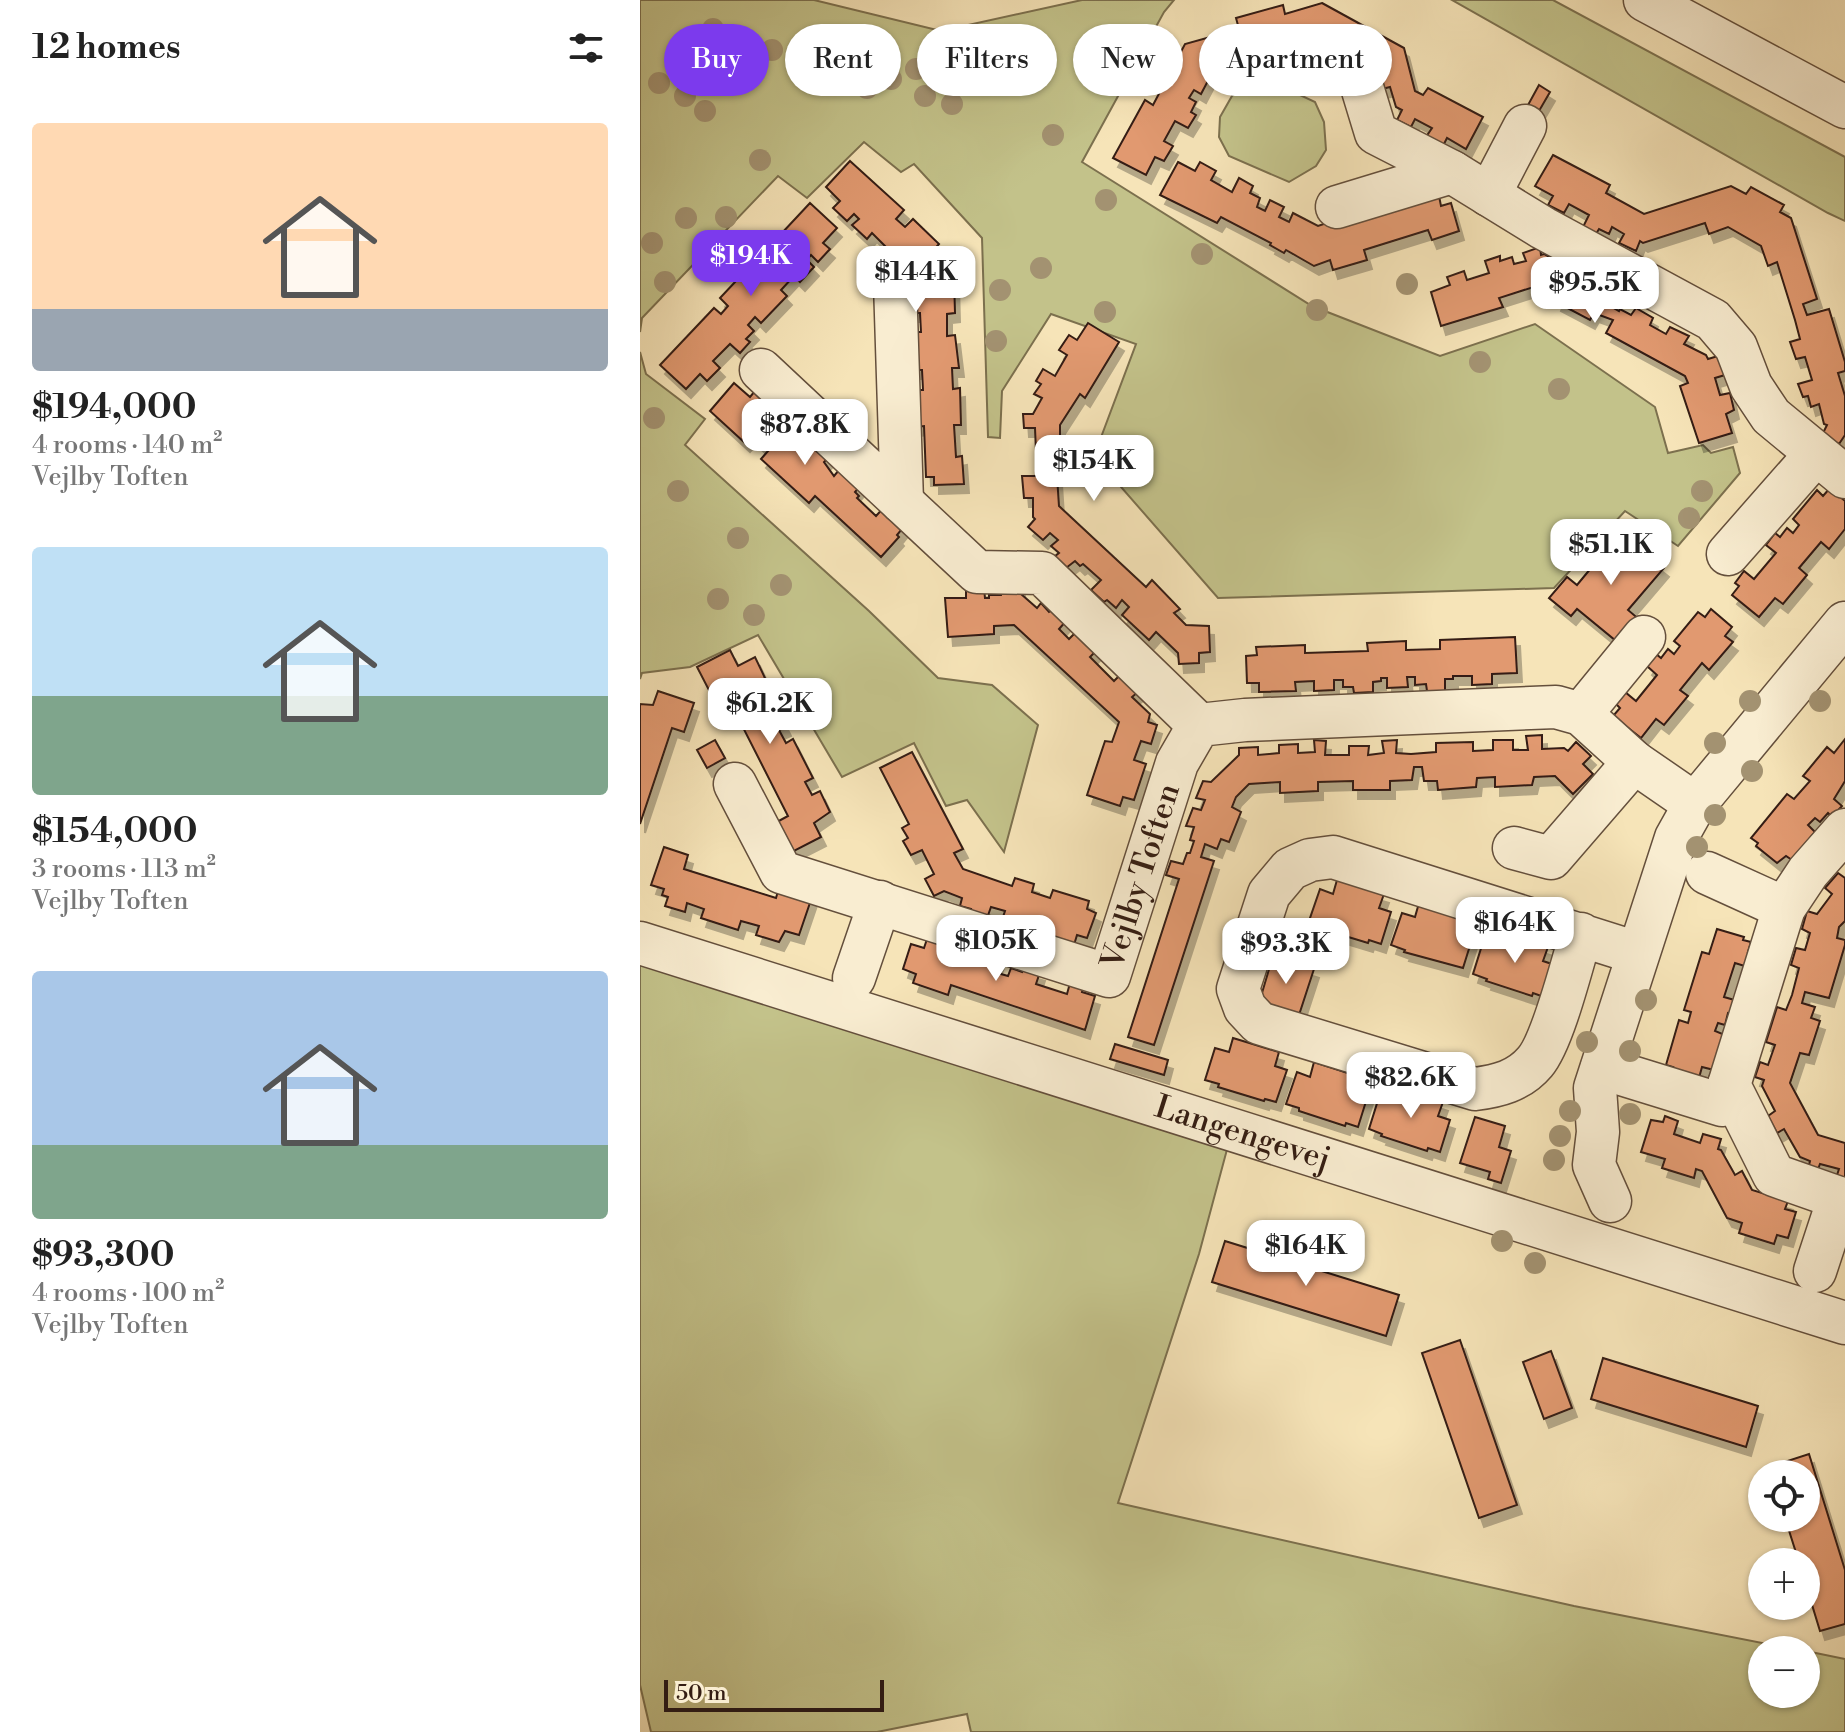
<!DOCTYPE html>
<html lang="en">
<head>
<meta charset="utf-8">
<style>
	:root { --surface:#fff; --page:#f2f2f2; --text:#222; --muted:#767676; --accent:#7c3aed }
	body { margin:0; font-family:"Libre Bodoni",serif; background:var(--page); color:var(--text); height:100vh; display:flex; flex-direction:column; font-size:30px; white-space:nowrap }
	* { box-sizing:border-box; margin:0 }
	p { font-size:26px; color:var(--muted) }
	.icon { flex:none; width:44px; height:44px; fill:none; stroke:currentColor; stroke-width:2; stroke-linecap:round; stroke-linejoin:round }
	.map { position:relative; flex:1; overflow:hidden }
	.details { display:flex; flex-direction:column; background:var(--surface); width:640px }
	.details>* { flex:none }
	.hud { position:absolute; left:24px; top:24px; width:760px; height:72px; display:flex; gap:16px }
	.tools { position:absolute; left:1108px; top:1460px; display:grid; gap:16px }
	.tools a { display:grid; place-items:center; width:72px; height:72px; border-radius:50%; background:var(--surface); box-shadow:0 2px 6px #0004; font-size:40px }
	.scale { position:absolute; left:24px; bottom:20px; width:220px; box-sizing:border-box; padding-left:8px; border:4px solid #341d13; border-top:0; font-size:22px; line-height:28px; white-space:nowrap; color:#341d13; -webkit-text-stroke:6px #f9edd1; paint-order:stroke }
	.price { position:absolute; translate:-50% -68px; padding:0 18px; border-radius:16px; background:#fff; color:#222; font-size:26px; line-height:52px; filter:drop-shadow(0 2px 4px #0008) }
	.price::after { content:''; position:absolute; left:50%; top:48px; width:24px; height:18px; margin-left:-12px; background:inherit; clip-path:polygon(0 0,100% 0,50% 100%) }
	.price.current { background:var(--accent); color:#fff }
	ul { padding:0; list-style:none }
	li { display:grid; align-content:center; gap:16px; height:424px; padding:0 32px }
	li span { display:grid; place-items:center; height:248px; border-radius:8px; color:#555 }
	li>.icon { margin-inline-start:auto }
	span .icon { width:144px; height:144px; fill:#fffc; stroke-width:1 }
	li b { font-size:34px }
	h2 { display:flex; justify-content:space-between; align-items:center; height:96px; padding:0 32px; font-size:34px }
	.chip { padding:0 28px; border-radius:36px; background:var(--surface); box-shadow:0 2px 6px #0004; font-size:28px; line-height:72px }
	.chip.current { background:var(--accent); color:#fff }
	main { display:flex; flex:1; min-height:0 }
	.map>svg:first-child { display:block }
	.green { fill:#c3c28a; stroke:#7c704e; stroke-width:2 }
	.building { fill:#e19970; stroke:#341d13; stroke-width:2; filter:url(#shadow) }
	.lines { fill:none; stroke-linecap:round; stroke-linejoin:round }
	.minor-casing { stroke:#644f3c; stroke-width:45 }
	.minor { stroke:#f9edd1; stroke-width:42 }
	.tree { fill:#a39271 }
	.labels { text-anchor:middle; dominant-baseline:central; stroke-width:6; stroke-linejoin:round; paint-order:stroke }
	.street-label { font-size:32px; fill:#341d13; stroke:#f9edd1 }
</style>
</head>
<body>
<main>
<section class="details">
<h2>12 homes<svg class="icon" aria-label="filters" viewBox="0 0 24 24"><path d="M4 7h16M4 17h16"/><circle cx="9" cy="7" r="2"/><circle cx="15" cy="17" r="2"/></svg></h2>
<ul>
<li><span style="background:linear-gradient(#ffd9b3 75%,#9aa5b1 0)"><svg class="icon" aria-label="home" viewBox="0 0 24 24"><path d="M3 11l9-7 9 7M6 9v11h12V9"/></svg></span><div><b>$194,000</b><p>4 rooms · 140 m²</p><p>Vejlby Toften</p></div></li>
<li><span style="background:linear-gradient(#bfe0f5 60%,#7fa58c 0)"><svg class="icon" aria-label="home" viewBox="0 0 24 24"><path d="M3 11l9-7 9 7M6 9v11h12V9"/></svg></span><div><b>$154,000</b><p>3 rooms · 113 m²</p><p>Vejlby Toften</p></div></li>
<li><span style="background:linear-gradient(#a9c7e8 70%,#7fa58c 0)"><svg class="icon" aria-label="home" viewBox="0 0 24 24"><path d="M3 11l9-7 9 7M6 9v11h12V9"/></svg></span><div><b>$93,300</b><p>4 rooms · 100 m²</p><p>Vejlby Toften</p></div></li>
</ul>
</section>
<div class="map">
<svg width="1205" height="1732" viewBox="0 0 1205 1732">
	<defs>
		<filter id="shadow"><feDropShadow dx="5" dy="9" stdDeviation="0" flood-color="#0004"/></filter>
	</defs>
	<rect width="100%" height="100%" fill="#f6e4b8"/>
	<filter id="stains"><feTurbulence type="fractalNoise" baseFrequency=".0025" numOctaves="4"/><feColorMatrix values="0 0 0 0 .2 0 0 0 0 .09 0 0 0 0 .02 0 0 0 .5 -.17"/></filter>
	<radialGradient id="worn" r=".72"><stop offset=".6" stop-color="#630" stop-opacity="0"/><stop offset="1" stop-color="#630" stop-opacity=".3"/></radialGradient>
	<g class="green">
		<path d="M0,0H174L301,31L442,0H534L524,12L442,162L672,306L800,356L895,324L1015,407L1028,453L1063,445L1071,453L1093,447L1100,473L1038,546L985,511L914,588L578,598L454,456L496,344L411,314L362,391L360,438L348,437L342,238L274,164L261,172L224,142L167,198L138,176L2,318L0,332Z"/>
		<path d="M812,0H913L1205,157V221L1188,213Z"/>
		<path d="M628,80L675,102L684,122L686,150L676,166L649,182L589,156L579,137L580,117L592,96L608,83Z"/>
		<path d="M0,352L6,374L65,419L45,445L229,611L298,678L352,685L398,725L364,852L327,800L306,806L274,743L202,777L118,635L50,667L2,673L0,679Z"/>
		<path d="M0,961L589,1142L559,1254L478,1503L934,1606L1158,1650H1122V1694H1166V1651L1205,1659V1732H331L327,1714L237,1732H11L0,1685Z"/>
	</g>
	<g class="building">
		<path d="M682,3L764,48L775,91L783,95L788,88L843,117L826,149L807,138L803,146L786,137L792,128L775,119L771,127L757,120L762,110L756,107L750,87L742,89L736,69L713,56L717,49L711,46L706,53L684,41L663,47L661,40L643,46L645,53L610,63L607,56L589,62L591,69L571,75L561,94L554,90L549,98L556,102L551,112L556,115L548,128L535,121L524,141L533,146L524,161L515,157L506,175L473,158L505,100L513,105L545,44L599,29L596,18L643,5L645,14Z"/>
		<path d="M899,85L910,92L899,111L888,105Z"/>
		<path d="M913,155L970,185L966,193L1004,214L1091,186L1106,194L1111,187L1144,205L1140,212L1151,218L1177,299L1163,304L1167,315L1189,309L1205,362V371L1198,373L1205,396V435L1199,444L1182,435L1187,425L1184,424L1179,404L1171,407L1168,396L1163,397L1158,384L1172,380L1165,357L1156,359L1150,342L1160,339L1155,320L1137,262L1128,266L1121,246L1088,227L1069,234L1065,223L1003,243L1000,241L996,251L979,243L984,234L972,227L969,234L959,229L956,234L943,227L949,215L929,204L924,213L908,205L913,196L895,186Z"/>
		<path d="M210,161L264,210L256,219L265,227L273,219L299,244L292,252L304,263L305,278L314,277L315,313L307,314V336L315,335L319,368H312L313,389L320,388L321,425H314L316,457L322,456L324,484L294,485V477H286L284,426L275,427L274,390H283L282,370H273L272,332H281L280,313H270L268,278L241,252L246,247L232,233L227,239L212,225L219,219L214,214L207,221L193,208L200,201L186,187Z"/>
		<path d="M538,162L555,171L560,162L576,171L571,180L592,192L599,178L613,186L610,193L620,198L617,207L625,211L630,200L644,207L639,217L649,222L653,213L678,226L714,214L799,196L801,206L811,203L819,231L792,240L788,230L724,250L727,260L693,270L690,260L674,266L646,250L644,253L630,245L631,243L581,217L577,223L520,195Z"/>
		<path d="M170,203L197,228L183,243L190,249L178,262L171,255L167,260L174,267L160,282L154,276L141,290L147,296L121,323L115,317L108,325L114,331L106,339L110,342L100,353L90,344L73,361L80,368L67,381L60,374L46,389L20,365L74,308L81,314L88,306L80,298L112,264L120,271L134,256L127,249Z"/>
		<path d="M900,247L901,255L904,254L932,270L938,262L973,281L968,290L977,295L970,306L979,311L980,309L991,315L996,308L1013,318L1010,325L1026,334L1030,327L1049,336L1044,344L1066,355L1068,359L1078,356L1085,375L1075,378L1080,395L1090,393L1094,410L1086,414L1092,433L1059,443L1040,386L1048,383L1045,376L966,333L973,320L954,313L950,320L916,302L920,293L903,284L859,298L863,307L801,326L791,292L810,285L807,277L824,271L827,280L849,273L845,261L860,256V261L872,257L874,264L886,261L883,253Z"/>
		<path d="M448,323L479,342L445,398L440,394L420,425V445H408L409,456L427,457V475L417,476L419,506L506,587L512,580L540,609L534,613L546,625L569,626L570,652L559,653V663L539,664L538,653L516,632L509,640L482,615L489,607L482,600L476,608L467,600L464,602L451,590L461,580L443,564L440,566L435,561L426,568L414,557L419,553L411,546L418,540L410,533L403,540L388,527L395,519L393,517V498H384L382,476H397L395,428H384L383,414H393L402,398L394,394L401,384L396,381L403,369L415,376L427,355L419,350L429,335L437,340Z"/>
		<path d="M94,383L110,397L115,391L129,404L123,411L129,416L134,410L158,424L150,433L163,447L168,441L191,455L184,462L194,476L199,470L223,483L215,492L219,496L217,498L236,516L246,505L262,529L257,535L259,537L241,557L175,496L169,503L121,459L128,451L111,436L105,443L70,411Z"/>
		<path d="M1190,488L1205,501V529L1189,549L1181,542L1159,568L1167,575L1143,604L1135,598L1119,617L1092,595L1099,586L1095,583L1104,571L1114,579L1136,553L1126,545L1135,533L1140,537L1147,528L1153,533L1159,525L1153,519L1177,490L1183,496Z"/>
		<path d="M976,529L1024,568L988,610L1001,621L981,645L937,609L931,616L909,598L927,577L937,585L961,556L957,552Z"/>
		<path d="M362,587H380L381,594L397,608L401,603L409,612L414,608L427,620L419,629L429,639L435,633L459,648L450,657L474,681L484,671L498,692L492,697L510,714L508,722L517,725L511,744L501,741L494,760L506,764L494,800L483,797L480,806L447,795L465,741L472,742L479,722L374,625L354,626V634L308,637L305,598H326V590L344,588L345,598H349V595H361Z"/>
		<path d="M1071,609L1092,627L1085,636L1093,642L1069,670L1062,663L1040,690L1048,696L1024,725L1016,719L1001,738L973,716L980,708L976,704L985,692L996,701L1017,675L1007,666L1016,654L1021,658L1028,649L1034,654L1040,646L1034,641L1058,612L1065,617Z"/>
		<path d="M875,637L877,673L852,674V684L832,685V676H813V679H805V691H787L786,684L775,685V677H767L768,687L747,688V678H741V681L733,682V692L714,693L713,687H703V680H694V690L674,691V681L655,682L656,691L619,692V683H607L606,656L617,655L616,647L665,645V653L728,651L727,643L766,641V650L800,649V640Z"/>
		<path d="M90,650L98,666L115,657L125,678L118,682L125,695L132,692L143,714L140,715L146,727L139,730L146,743L153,739L173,778L165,782L172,795L180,791L190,812L174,823L181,837L150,853L135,823L148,816L83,688L71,694L57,667Z"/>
		<path d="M18,691L54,703L44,732L32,728L0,824V704L13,705Z"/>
		<path d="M902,735V749L924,748L928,751L936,742L951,756L943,764L953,774L933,794L915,776L894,777L892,785L855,787V777L837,778L836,787L798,790L797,781H784L782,767H774L772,780L750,781V790H713V781L678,782V791L640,793V782L609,784L596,797L592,807L601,812L589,842L581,839L577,849L565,844L561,857L574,861L514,1045L488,1037L539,879L526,875L531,861L543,864L547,853H550L554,841L550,840L554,827L546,826L553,808L561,810L565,800L556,798L563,781L571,782L599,755V748L618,747V755L639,753V745L658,744V753L675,752L674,740L686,741L685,755H709V746H729L728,755L744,753L742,741L757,740L756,753L771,754L796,752V743L833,742V751L853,750V740H873V750H888L886,736Z"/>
		<path d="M1205,739V781L1194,799L1202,806L1192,817L1188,813L1180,822L1175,818L1168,825L1175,832L1152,860L1146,856L1137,863L1116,846L1118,843L1111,838L1147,794L1154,799L1170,781L1163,776L1187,747L1194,753Z"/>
		<path d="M75,740L85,758L67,768L57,750Z"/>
		<path d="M272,752L323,849L314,853L323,869L372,886L375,878L394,884L392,892L410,898L413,890L449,901L447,909L456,913L447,938L437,935L434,945L398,934L402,923L384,918L380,928L361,923L365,911L351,907L346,921L329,916L331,909L320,906L322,898L304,891L294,896L285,879L294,874L282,850L271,855L263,841L268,838L262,828L269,824L240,768Z"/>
		<path d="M24,847L48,855L44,869L136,898L140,884L173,894L159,935L145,931L139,942L116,935L119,926L101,921L98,930L61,918L64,909L47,903L45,912L25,906L28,897L22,895L24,889L11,885Z"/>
		<path d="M1198,873L1205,878V921L1199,927L1197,938L1205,940V945L1189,998L1165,992L1162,1003L1175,1007L1171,1018L1180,1021L1169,1055L1160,1053L1150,1083L1178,1135L1205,1143V1180L1196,1178L1199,1169L1180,1164L1177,1172L1168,1169L1170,1161L1160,1157L1144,1129L1137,1133L1128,1116L1135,1111L1122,1086L1124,1080L1115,1077L1120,1062L1128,1065L1135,1045L1126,1042L1137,1007L1146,1010L1152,995L1159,968L1151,965L1156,948L1165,950L1170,933L1162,929L1167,911L1177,914L1192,894L1185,888Z"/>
		<path d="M697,880L744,894L739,908L751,912L741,944L729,940L728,943L682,929L683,926L669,921L680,889L693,894Z"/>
		<path d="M779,903L825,918L821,932L833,936L823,968L764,952L765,950L751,945L762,913L775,917Z"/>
		<path d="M1077,929L1104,937L1103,940L1111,942L1108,952L1115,954L1111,968L1095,963L1084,997L1098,1001L1094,1015L1088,1013L1085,1025L1078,1023L1075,1031L1085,1035L1074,1070L1062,1067L1059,1078L1031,1070L1033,1067L1026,1065L1039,1020L1048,1023L1051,1012L1044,1010L1062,952L1069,954Z"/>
		<path d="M861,932L908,947L903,961L915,965L904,997L893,993L892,996L846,981L847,979L833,974L843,942L857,946Z"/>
		<path d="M287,939L321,951L318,960L326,963L329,955L339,958L341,953L359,959L354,972L368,976L371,968L382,972L383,967L400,972L396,984L427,994L430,983L443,988L442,992L455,996L445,1030L311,985L308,995L273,983L276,974L263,969L271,944L284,948Z"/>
		<path d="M633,956L674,969L659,1015L619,1003Z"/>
		<path d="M593,1038L639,1052L635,1066L647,1070L636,1102L625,1099L624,1101L578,1087L579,1084L565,1080L575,1048L589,1052Z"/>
		<path d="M475,1044L528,1060L524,1075L470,1059Z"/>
		<path d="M674,1062L720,1077L716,1091L728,1095L718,1127L706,1123L705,1126L659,1111V1108L646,1104L657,1072L670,1077Z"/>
		<path d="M757,1087L803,1102L798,1116L810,1120L800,1152L788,1148L787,1151L741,1136L742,1134L729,1129L739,1097L752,1101Z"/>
		<path d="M1025,1116L1038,1121L1034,1134L1060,1143L1063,1134L1081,1139L1078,1149L1081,1150L1095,1175L1102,1171L1112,1190L1148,1201L1145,1209L1156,1212L1148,1238L1137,1235L1134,1244L1099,1233L1102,1223L1087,1218L1062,1171L1056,1169L1054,1178L1022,1168L1025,1159L1001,1152L1011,1120L1023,1122Z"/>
		<path d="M835,1117L865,1126L859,1147L871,1151L861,1183L848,1179L850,1172L820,1163Z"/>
		<path d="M585,1241L759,1295L746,1336L572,1282Z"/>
		<path d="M820,1340L877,1505L839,1518L782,1353Z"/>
		<path d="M911,1351L932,1408L904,1419L883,1362Z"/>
		<path d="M963,1358L1118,1406L1106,1447L951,1399Z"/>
		<path d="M1169,1454L1205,1570V1624L1180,1631L1166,1585V1562H1159L1145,1518H1166V1474H1131L1129,1467Z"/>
	</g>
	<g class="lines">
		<g class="minor-casing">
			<g id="minor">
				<path d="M1005,0L1205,107"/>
				<path d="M722,87L736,133L812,172L903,228L1073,320L1096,347L1111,386L1131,416L1205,477"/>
				<path d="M849,195L885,126"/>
				<path d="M697,207L812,172"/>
				<path d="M121,370L262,502L255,283"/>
				<path d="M262,502L337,572L402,573L559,725"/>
				<path d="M1088,554L1176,454"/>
				<path d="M941,714L1004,637"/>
				<path id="s1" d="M95,784L141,872L469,976L537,763L559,725L605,720L916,707L941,714L994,762L1055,804"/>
				<path d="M1205,830L1168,872L1144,908L1089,1085L1134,1175L1205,1200"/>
				<path d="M874,848L911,858L994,762"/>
				<path d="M1067,873L1144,908"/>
				<path d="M941,934C932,964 913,1041 895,1062C879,1081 858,1086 835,1089L619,1023L605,1008L598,989L629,894L650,869L670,860L693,857L997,953"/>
				<path id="s2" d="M0,943L1205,1323"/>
				<path d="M214,978L240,902"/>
				<path d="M962,1068L1082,1105L1089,1085"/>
				<path d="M970,1201L954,1165L958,1132L955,1088L1036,838L1055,804L1205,623"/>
				<path d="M1175,1271L1199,1198"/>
			</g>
		</g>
		<use href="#minor" class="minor"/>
	</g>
	<g class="tree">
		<circle cx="73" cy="29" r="11"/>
		<circle cx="132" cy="50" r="11"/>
		<circle cx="447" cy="54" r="11"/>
		<circle cx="345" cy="58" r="11"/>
		<circle cx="323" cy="66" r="11"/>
		<circle cx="276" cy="69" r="11"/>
		<circle cx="251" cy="79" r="11"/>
		<circle cx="340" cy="82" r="11"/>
		<circle cx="19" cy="83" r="11"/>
		<circle cx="227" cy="88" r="11"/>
		<circle cx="45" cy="96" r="11"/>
		<circle cx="285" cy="96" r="11"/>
		<circle cx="312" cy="104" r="11"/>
		<circle cx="65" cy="111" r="11"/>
		<circle cx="413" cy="135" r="11"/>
		<circle cx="120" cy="160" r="11"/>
		<circle cx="466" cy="200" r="11"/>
		<circle cx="86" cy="217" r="11"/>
		<circle cx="46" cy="218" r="11"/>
		<circle cx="12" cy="243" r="11"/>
		<circle cx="562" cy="254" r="11"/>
		<circle cx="401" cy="268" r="11"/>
		<circle cx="25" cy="282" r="11"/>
		<circle cx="767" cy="284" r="11"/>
		<circle cx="360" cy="290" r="11"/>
		<circle cx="677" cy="310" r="11"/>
		<circle cx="465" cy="312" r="11"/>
		<circle cx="356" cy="341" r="11"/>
		<circle cx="840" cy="362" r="11"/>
		<circle cx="919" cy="389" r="11"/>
		<circle cx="14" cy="418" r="11"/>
		<circle cx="38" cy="491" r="11"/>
		<circle cx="1062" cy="491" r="11"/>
		<circle cx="1049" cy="518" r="11"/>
		<circle cx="98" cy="538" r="11"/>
		<circle cx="141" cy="585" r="11"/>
		<circle cx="78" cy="599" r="11"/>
		<circle cx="114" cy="615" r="11"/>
		<circle cx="1110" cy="701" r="11"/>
		<circle cx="1180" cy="701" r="11"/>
		<circle cx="1075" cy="743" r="11"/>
		<circle cx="1112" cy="771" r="11"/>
		<circle cx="1075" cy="815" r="11"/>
		<circle cx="1057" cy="847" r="11"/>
		<circle cx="1006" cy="1000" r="11"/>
		<circle cx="947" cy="1042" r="11"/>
		<circle cx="990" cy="1051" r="11"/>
		<circle cx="930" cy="1111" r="11"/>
		<circle cx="990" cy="1114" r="11"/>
		<circle cx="920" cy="1136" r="11"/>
		<circle cx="914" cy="1160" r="11"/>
		<circle cx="862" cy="1241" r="11"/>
		<circle cx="895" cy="1263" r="11"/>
	</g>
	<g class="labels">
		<g class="street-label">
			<text stroke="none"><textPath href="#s1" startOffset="548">Vejlby Toften</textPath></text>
			<text stroke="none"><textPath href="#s2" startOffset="632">Langengevej</textPath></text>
		</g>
	</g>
	<rect width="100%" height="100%" filter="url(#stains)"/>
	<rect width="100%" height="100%" fill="url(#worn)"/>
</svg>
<div class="tools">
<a><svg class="icon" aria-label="locate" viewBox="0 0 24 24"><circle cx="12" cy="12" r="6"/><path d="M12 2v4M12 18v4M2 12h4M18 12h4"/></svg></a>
<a>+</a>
<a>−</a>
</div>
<div class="scale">50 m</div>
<b class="price current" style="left:111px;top:298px">$194K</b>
<b class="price" style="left:276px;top:314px">$144K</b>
<b class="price" style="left:955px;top:325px">$95.5K</b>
<b class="price" style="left:165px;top:467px">$87.8K</b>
<b class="price" style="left:454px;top:503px">$154K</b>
<b class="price" style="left:971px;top:587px">$51.1K</b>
<b class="price" style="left:130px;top:746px">$61.2K</b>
<b class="price" style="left:875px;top:965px">$164K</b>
<b class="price" style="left:356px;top:983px">$105K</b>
<b class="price" style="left:646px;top:986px">$93.3K</b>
<b class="price" style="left:771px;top:1120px">$82.6K</b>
<b class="price" style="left:666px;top:1288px">$164K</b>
<div class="hud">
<a class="chip current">Buy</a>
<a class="chip">Rent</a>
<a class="chip">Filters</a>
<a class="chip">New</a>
<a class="chip">Apartment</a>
</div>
</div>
</main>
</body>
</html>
